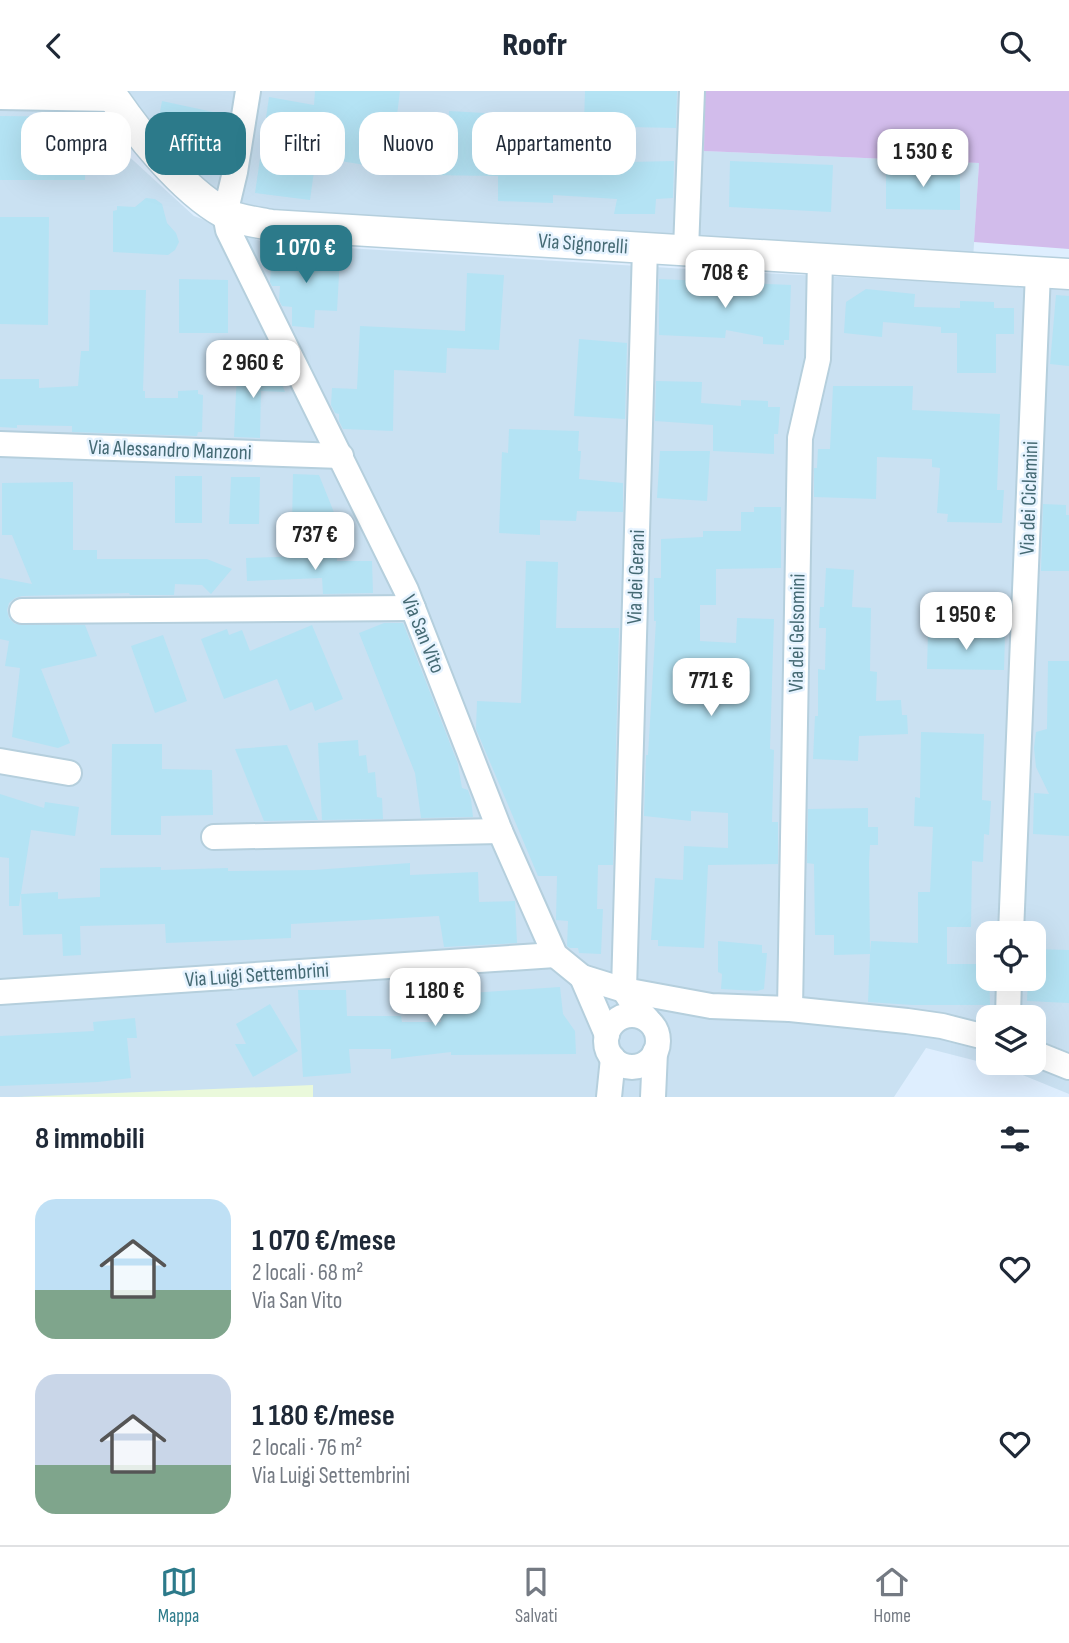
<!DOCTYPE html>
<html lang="it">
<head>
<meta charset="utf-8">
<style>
	:root { --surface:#fff; --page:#f2f2f3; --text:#1f2937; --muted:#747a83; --line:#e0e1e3; --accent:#2c7a8a }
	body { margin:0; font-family:"Sofia Sans Condensed",sans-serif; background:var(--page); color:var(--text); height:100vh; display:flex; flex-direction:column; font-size:26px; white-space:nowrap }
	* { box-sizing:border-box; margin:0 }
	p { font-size:23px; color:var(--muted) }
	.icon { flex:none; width:38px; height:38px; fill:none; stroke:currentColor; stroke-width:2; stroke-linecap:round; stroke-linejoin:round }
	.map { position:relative; height:1006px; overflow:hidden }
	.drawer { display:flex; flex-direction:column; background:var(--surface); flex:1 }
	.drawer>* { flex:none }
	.banner { position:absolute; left:21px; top:21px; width:700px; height:63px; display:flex; gap:14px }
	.controls { position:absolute; left:976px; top:830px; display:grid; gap:14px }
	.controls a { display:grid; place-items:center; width:70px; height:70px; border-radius:14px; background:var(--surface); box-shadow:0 7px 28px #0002; font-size:35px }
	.price { position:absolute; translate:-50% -60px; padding:0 16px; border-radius:14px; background:#fff; color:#222; font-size:23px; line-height:46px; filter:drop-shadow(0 2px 4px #0008) }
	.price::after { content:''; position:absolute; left:50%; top:42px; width:21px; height:16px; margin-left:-10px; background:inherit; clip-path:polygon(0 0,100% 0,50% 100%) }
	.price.on { background:var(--accent); color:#fff }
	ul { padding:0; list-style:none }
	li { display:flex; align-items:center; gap:21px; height:175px; padding:0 35px }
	li span { display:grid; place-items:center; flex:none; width:196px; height:140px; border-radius:21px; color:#555 }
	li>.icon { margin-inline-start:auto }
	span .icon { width:84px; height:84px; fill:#fffc; stroke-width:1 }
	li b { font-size:30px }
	h2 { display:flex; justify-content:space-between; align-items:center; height:84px; padding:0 35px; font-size:30px }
	.tag { padding:0 24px; border-radius:21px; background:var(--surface); box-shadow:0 7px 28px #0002; font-size:24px; line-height:63px }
	.tag.on { background:var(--accent); color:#fff }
	header { display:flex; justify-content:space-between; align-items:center; height:91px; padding:0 35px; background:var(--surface); font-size:32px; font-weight:800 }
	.dock { display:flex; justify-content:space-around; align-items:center; height:98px; border-top:2px solid var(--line); background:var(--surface); font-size:19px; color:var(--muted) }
	.dock a { display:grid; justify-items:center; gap:4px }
	.dock .on { color:var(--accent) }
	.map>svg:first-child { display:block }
	.residential { fill:#cae1f2; fill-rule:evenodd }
	.education { fill:#eaf9db }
	.green { fill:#d2bceb }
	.building { fill:#b4e3f4 }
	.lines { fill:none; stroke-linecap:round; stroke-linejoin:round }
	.minor-casing { stroke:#b5cfdd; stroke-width:28 }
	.tertiary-casing { stroke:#b5cfdd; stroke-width:33 }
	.minor { stroke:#fff; stroke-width:24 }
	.tertiary { stroke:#fff; stroke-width:30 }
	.labels { text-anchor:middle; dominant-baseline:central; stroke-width:5; stroke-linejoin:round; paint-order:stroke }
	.street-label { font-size:21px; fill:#456a74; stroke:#e6f3ff }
</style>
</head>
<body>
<header><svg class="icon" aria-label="back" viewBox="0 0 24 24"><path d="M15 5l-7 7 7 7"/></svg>Roofr<svg class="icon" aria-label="search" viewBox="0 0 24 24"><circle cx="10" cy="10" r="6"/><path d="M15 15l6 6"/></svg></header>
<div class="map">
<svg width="1069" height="1006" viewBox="0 0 1069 1006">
	<rect width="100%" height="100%" fill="#deeefe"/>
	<g class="residential">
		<path d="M0,0H89L123,60L194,125L266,152L703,179L1069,198V1003L1008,978L926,957L894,1006H0ZM989,842H1034V887H989ZM989,926H1034V971H989Z"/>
		<path d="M118,0H705V60L979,72L973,169L273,126L199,96Z"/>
	</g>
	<path class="education" d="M313,994V1006H18Z"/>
	<path class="green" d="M705,0H1069V158L974,151L979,72L704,60Z"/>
	<g class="building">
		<path d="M315,0H400L396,32L448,41L449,20L502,23L503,63L583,65L585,0H677L676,37L629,36V71L674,70L673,107L656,108L655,123H614L617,108L553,104V112L498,110V85L426,84L316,66L310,109L255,102L269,6L314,14Z"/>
		<path d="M162,10L227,24L217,73L189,68L158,31Z"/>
		<path d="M0,25L86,26L85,89H0Z"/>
		<path d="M730,70L833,74L831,121L729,116Z"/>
		<path d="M886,77H960V119L886,118Z"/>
		<path d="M146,107L155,108L162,113L167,132L176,142L179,151L175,159L168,164L113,161V120L117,119V115L135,116Z"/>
		<path d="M0,126H49L48,234L0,233Z"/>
		<path d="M272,162L340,166L337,220L315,219L314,237L292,235V216L282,215L279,209L280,195H272L270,191Z"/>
		<path d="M467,182L504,184L499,259L447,257L446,282L394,279L393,340L343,338L339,330V323L335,322L331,314L332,297L357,298L360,235L465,240Z"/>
		<path d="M179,188L228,189V242H179Z"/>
		<path d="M659,188L791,194L789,249H784V254L763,253V246L726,239L725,247L659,244Z"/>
		<path d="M866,198L915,203L914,216L960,217V210L994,211V217H1014V243H996V282H957V242H941V236L883,231L882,246L844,242L846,211Z"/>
		<path d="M90,199H146L143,300H145V307H178V300L198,299V303L203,304L202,341H198L197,345L72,341V335L17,334V337L0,336V288H39V297L78,295L81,260H89Z"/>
		<path d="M1056,204L1069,205V275L1050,273Z"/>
		<path d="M579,248L627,252L625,328L574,325Z"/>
		<path d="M277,280L285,301L261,300L260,347L234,346L237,281Z"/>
		<path d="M656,290L702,291L701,312L741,315V309L768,310V316H780L778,343H774V363L713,360V334L655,330Z"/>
		<path d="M833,295H913L912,319L1000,323L997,399H1004L1002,432L947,431L948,423L937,422L940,377L932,376V368L877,366L876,408L814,406V377H817L818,358H830Z"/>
		<path d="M509,338L579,340L578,360H581L579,388L623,392V421L577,420L576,430L540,429V444L499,442L502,361L508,362Z"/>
		<path d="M660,360H710L707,410L657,407Z"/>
		<path d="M293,383L319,384L339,434H292Z"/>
		<rect x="175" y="385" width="27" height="47"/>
		<path d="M231,386H260L259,433H229Z"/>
		<path d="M73,391V459H97V468H207L232,478L211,503L202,494L175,493L174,504H130L129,502L22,505L15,507L9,512L7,519L9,527L15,533L85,534L97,565L41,578L70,652L58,657L12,646L20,577L5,575L9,550L0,548V487L32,493L12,444H2V392Z"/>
		<path d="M1043,413L1066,414V424H1069V480H1041Z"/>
		<path d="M754,416H781V477L716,478V514H700V550L736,552L737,527L774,528L770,658L774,659L772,731H778V773L708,774L704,857L658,855V849H651L655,787L683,789L684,755L728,757V722L691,720V730L644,725L646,664H648L656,530H654V487H661V448L703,446V440H741V421H754Z"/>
		<path d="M337,464V470H372L373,502L323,503L322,487L247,490L246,467Z"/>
		<path d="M526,470L558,471L556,537H619L613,774H598L597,818H603L601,863L579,862L578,857H570L567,855L568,830L556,829L557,785H538L476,638L477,610L521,612Z"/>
		<path d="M826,477L854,479L852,516L871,517L870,580L877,581L876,610L901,609L902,624H907L908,643L859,645L858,670L813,668L815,625H818V578L825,579L826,537H819L820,516H824Z"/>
		<path d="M384,532H403L458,673L462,697L468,699L471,708L473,726L421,727L415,682L359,542Z"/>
		<path d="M312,534L343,608L315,620L312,611L290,620L277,588L224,608L201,548L227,538L229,544L242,539L250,560Z"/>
		<path d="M928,542L1005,544L1004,579L927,578Z"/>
		<path d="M163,544L187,610L155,622L131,555Z"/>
		<path d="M1048,570H1069V745L1033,743L1034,702L1049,703L1036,676L1034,657L1036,641L1047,638Z"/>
		<path d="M921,641L984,643L982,709L991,710L989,744L984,743L983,771L972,770L971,836H947V873H989L990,914H912L868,911L870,863L834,864V844H815L814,773L807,772L808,718L868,717V736H878V754H870L869,772L870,862L871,850L918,852V801H930L933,736L914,735L915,706L920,707Z"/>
		<path d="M358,649L359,665L366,664L368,682L375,681L377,706L382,707L383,728L322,729L318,652Z"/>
		<path d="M112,653H162V678L212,679L213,724L161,725V744H111Z"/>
		<path d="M287,654L315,722L318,729L264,730L235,658Z"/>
		<path d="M0,703L44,717L45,711L79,716L75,745L31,739L19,815H9V767L0,766Z"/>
		<path d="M410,772V784L478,781L479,811L515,810L517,852L444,856L439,825L291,833V847L166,852L165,833L80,835L81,864L63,865L62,843L23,844L21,803L58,801V808L100,806V777L161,776V779L228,777V780L314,779Z"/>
		<path d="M718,850L762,854V862H767L764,898L757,900L721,898L722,883L718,881Z"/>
		<path d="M1034,858L1069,859V912L1027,910L1028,887H1034Z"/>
		<path d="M560,896L563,923L575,940L576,963L451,964V961L391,968V958H349L351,982L303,986L298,899H346L347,925H401L402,931H441L440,898H470L471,902Z"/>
		<path d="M270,913L298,960L253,986L235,953H246L236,933Z"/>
		<path d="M135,927L137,947H127L131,987L98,991L0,995V945L94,940L93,931Z"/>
	</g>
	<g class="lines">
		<g class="minor-casing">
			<g id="minor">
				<path d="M248,0L235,81L225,123L228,139L406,499L500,740L555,864L582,886L624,899L711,915L790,918L907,930L942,935L989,947"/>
				<path d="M0,6L114,8"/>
				<path d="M645,157L624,899L633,913L648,929"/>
				<path d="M686,159L692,0"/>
				<path d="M0,353L341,365"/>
				<path d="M22,520L413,517"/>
				<path d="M0,670L69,682"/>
				<path d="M214,746L500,740"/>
				<path d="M1011,842L1038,181"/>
				<path d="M582,886L607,944"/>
				<path d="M0,901L555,864"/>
				<path d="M790,918L800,347L818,268L820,167"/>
				<circle cx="632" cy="950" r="26"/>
				<path d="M1008,926L1009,887"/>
				<path d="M1034,962L1069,976"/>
				<path d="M609,1006L613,967"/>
				<path d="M653,1006L655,961"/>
			</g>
		</g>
		<g class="tertiary-casing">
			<path id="tertiary" d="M109,0C136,40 181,98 224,122C237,129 256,131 271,134L1069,183"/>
		</g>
		<use href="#minor" class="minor"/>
		<use href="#tertiary" class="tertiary"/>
	</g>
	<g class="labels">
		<g class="street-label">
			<text transform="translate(583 153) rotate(4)">Via Signorelli</text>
			<text transform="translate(170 359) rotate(2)">Via Alessandro Manzoni</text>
			<text transform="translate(1029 407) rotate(-88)">Via dei Ciclamini</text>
			<text transform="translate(636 486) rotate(-88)">Via dei Gerani</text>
			<text transform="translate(797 542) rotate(-89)">Via dei Gelsomini</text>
			<text transform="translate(423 543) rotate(68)">Via San Vito</text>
			<text transform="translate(257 884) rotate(-4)">Via Luigi Settembrini</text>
		</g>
	</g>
</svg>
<div class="controls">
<a><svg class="icon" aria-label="locate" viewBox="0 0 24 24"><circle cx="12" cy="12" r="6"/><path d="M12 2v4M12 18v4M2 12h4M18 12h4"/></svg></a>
<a><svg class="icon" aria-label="layers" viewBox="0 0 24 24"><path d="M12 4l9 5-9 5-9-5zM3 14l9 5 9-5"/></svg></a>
</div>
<b class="price" style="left:923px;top:98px">1 530 €</b>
<b class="price on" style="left:306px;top:194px">1 070 €</b>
<b class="price" style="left:725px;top:219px">708 €</b>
<b class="price" style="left:253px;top:309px">2 960 €</b>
<b class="price" style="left:315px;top:481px">737 €</b>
<b class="price" style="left:966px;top:561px">1 950 €</b>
<b class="price" style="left:711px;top:627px">771 €</b>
<b class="price" style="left:435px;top:937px">1 180 €</b>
<div class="banner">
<a class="tag">Compra</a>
<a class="tag on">Affitta</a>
<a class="tag">Filtri</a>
<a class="tag">Nuovo</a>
<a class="tag">Appartamento</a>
</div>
</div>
<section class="drawer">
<h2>8 immobili<svg class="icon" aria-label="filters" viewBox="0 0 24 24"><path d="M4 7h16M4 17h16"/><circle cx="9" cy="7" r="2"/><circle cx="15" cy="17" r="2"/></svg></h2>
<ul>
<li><span style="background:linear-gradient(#bfe0f5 65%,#7fa58c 0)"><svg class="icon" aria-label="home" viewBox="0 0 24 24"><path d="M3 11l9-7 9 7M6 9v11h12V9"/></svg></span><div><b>1 070 €/mese</b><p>2 locali · 68 m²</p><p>Via San Vito</p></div><svg class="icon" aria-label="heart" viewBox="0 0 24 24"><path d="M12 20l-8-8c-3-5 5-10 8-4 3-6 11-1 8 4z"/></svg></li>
<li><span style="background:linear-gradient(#c9d6e8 65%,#7fa58c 0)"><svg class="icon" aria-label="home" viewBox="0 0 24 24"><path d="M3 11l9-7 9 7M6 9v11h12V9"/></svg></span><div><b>1 180 €/mese</b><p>2 locali · 76 m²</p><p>Via Luigi Settembrini</p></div><svg class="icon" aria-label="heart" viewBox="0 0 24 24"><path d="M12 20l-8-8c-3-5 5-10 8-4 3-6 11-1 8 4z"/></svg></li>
</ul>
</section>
<nav class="dock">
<a class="on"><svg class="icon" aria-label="map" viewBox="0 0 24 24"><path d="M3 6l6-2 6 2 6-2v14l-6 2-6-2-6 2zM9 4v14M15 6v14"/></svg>Mappa</a>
<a><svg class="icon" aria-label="saved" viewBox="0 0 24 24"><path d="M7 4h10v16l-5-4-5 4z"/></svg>Salvati</a>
<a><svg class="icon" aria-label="home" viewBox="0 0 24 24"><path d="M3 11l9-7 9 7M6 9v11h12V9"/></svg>Home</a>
</nav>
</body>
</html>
